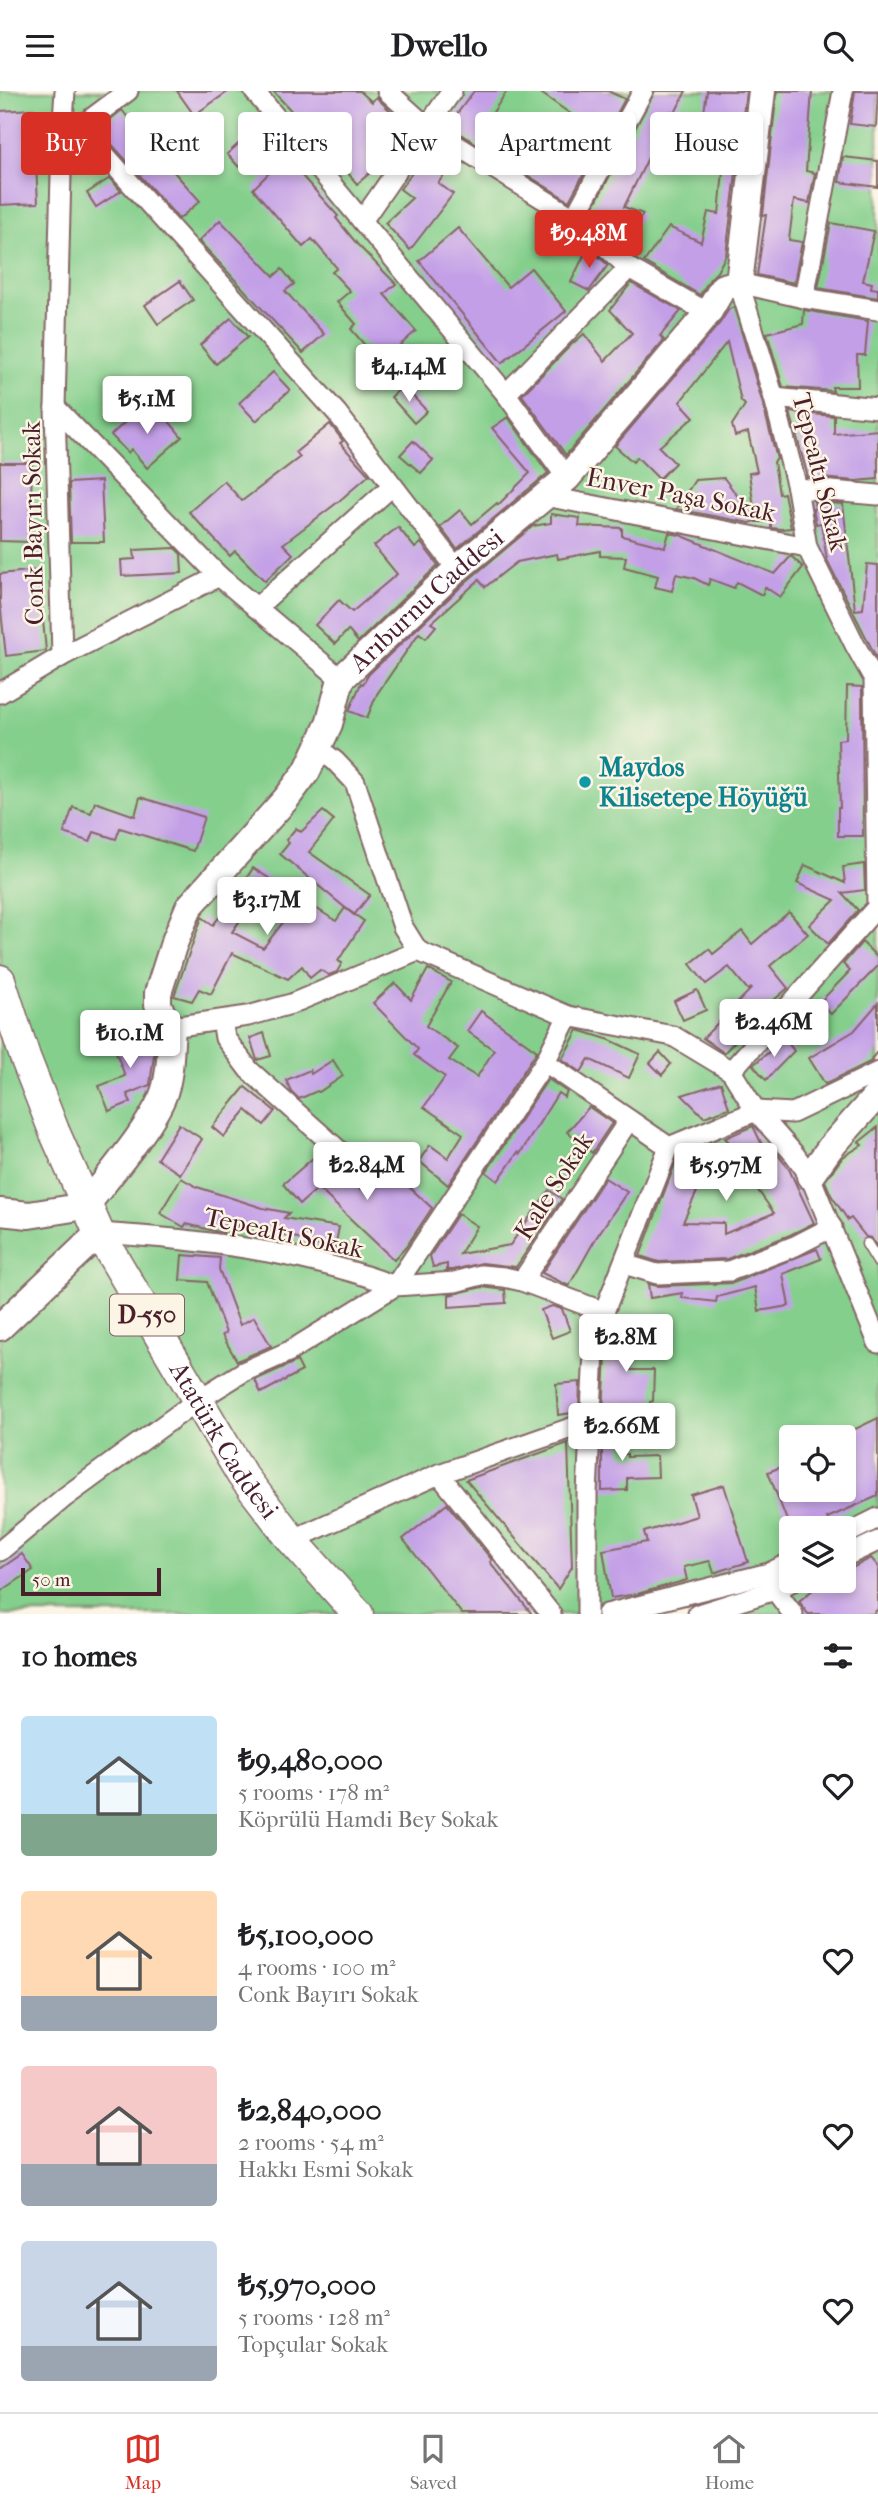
<!DOCTYPE html>
<html lang="en">
<head>
<meta charset="utf-8">
<style>
	:root { --surface:#fff; --page:#f2f2f2; --text:#202124; --muted:#757577; --line:#e0e0e0; --accent:#d93025 }
	body { margin:0; font-family:"IM FELL French Canon",serif; background:var(--page); color:var(--text); height:100vh; display:flex; flex-direction:column; font-size:26px; white-space:nowrap }
	* { box-sizing:border-box; margin:0 }
	p { font-size:23px; color:var(--muted) }
	.icon { flex:none; width:38px; height:38px; fill:none; stroke:currentColor; stroke-width:2; stroke-linecap:round; stroke-linejoin:round }
	.map { position:relative; height:1523px; overflow:hidden }
	.drawer { display:flex; flex-direction:column; background:var(--surface); flex:1 }
	.drawer>* { flex:none }
	.guide { position:absolute; left:21px; top:21px; width:836px; height:63px; display:flex; gap:14px }
	.buttons { position:absolute; left:779px; top:1334px; display:grid; gap:14px }
	.buttons a { display:grid; place-items:center; width:77px; height:77px; border-radius:7px; background:var(--surface); box-shadow:0 4px 10px #0003; font-size:35px }
	.scale { position:absolute; left:21px; bottom:18px; width:140px; box-sizing:border-box; padding-left:7px; border:4px solid #4a1f2b; border-top:0; font-size:19px; line-height:24px; white-space:nowrap; color:#4a1f2b; -webkit-text-stroke:5px #fcf5e5; paint-order:stroke }
	.price { position:absolute; translate:-50% -60px; padding:0 16px; border-radius:7px; background:#fff; color:#222; font-size:23px; line-height:46px; filter:drop-shadow(0 2px 4px #0008) }
	.price::after { content:''; position:absolute; left:50%; top:42px; width:21px; height:16px; margin-left:-10px; background:inherit; clip-path:polygon(0 0,100% 0,50% 100%) }
	.price.active { background:var(--accent); color:#fff }
	ul { padding:0; list-style:none }
	li { display:flex; align-items:center; gap:21px; height:175px; padding:0 21px }
	li span { display:grid; place-items:center; flex:none; width:196px; height:140px; border-radius:7px; color:#555 }
	li>.icon { margin-inline-start:auto }
	span .icon { width:84px; height:84px; fill:#fffc; stroke-width:1 }
	li b { font-size:30px }
	h2 { display:flex; justify-content:space-between; align-items:center; height:84px; padding:0 21px; font-size:30px }
	.tag { padding:0 24px; border-radius:7px; background:var(--surface); box-shadow:0 4px 10px #0003; font-size:24px; line-height:63px }
	.tag.active { background:var(--accent); color:#fff }
	header { display:flex; justify-content:space-between; align-items:center; height:91px; padding:0 21px; background:var(--surface); font-size:32px; font-weight:700 }
	.tabs { display:flex; justify-content:space-around; align-items:center; height:98px; border-top:2px solid var(--line); background:var(--surface); font-size:19px; color:var(--muted) }
	.tabs a { display:grid; justify-items:center; gap:4px }
	.tabs .active { color:var(--accent) }
	.map>svg:first-child { display:block }
	.green { fill:#84cf8c; stroke:#67775c; stroke-width:2; fill-rule:evenodd }
	.building { fill:#c39fe7; fill-rule:evenodd }
	.lines { fill:none; stroke-linecap:round; stroke-linejoin:round }
	.lane-casing { stroke:#856665; stroke-width:13 }
	.street-casing { stroke:#856665; stroke-width:23 }
	.secondary-casing { stroke:#856665; stroke-width:30 }
	.primary-casing { stroke:#856665; stroke-width:33 }
	.lane { stroke:#fff; stroke-width:10 }
	.street { stroke:#fff; stroke-width:19 }
	.secondary { stroke:#fff; stroke-width:26 }
	.primary { stroke:#fff; stroke-width:30 }
	.culture-dot { fill:#0f9aa8; stroke:#fcf5e5; stroke-width:2.5 }
	.labels { text-anchor:middle; dominant-baseline:central; stroke-width:5; stroke-linejoin:round; paint-order:stroke }
	.shield { fill:#fcf5e5; stroke:#7f5f63; stroke-width:2 }
	.shield-label { font-size:24px; font-weight:bold; fill:#4a1f2b }
	.street-label { font-size:26px; fill:#4a1f2b; stroke:#fcf5e5 }
	.culture-label { font-size:26px; font-weight:bold; fill:#0d838f; stroke:#fcf5e5; text-anchor:start }
</style>
</head>
<body>
<header><svg class="icon" aria-label="menu" viewBox="0 0 24 24"><path d="M4 6h16M4 12h16M4 18h16"/></svg>Dwello<svg class="icon" aria-label="search" viewBox="0 0 24 24"><circle cx="10" cy="10" r="6"/><path d="M15 15l6 6"/></svg></header>
<div class="map">
<svg width="878" height="1523" viewBox="0 0 878 1523">
	<rect width="100%" height="100%" fill="#fcf5e5"/>
	<filter id="ink" filterUnits="userSpaceOnUse"><feTurbulence type="fractalNoise" baseFrequency=".0143" numOctaves="2"/><feDisplacementMap in="SourceGraphic" scale="14" xChannelSelector="R" yChannelSelector="G"/><feConvolveMatrix kernelMatrix="1 2 1 2 8 2 1 2 1" color-interpolation-filters="sRGB"/></filter>
	<filter id="wash" filterUnits="userSpaceOnUse"><feTurbulence type="fractalNoise" baseFrequency=".00686" numOctaves="4" result="noise"/><feDisplacementMap in="SourceGraphic" scale="28" xChannelSelector="R" yChannelSelector="G"/><feGaussianBlur stdDeviation="1.57" result="paint"/><feColorMatrix in="noise" values="0 0 0 0 0 0 0 0 0 0 0 0 0 0 0 0 0 1.4 0 .05"/><feComposite in="paint" operator="in"/></filter>
	<g filter="url(#wash)">
		<rect width="100%" height="100%" fill="#f2ebd1"/>
		<path class="green" d="M0,0H878V1523H0ZM791,1346H844V1398H791ZM791,1437H844V1489H791Z"/>
		<g id="blocks">
			<g class="building">
				<path d="M177,0H229L194,24Z"/>
				<path d="M273,0H360L372,11L376,6L410,39L387,67L357,93L309,35L307,37Z"/>
				<path d="M474,0H507L488,29L553,69L575,26L538,0H608L625,8L569,110L448,35Z"/>
				<path d="M655,0H686L675,22L671,20L624,116L643,123L622,154L589,124Z"/>
				<path d="M707,0H746L726,164L717,181L710,188L700,204L644,171L669,136L701,151L708,121L719,123L724,68L698,64Z"/>
				<path d="M777,0H812L806,80L815,82L809,112L794,109L789,149L802,151L794,192L757,184L766,124H763Z"/>
				<path d="M855,0H878L876,36L850,33Z"/>
				<path d="M33,18L38,112L0,114V20Z"/>
				<path d="M122,19L147,51L200,110L179,128L98,38Z"/>
				<path d="M262,32L277,49L266,59L263,55L239,76L227,63Z"/>
				<path d="M433,54L456,69L438,92L453,103L410,159L385,132L412,107L400,98Z"/>
				<path d="M285,66L338,125L336,127L357,153L396,193L384,203L416,240L380,272L351,238L356,233L337,211L350,200L332,181L337,177L312,148L303,156L253,98Z"/>
				<path d="M843,66L878,70V96L839,91Z"/>
				<path d="M110,87L121,100L96,116L87,102Z"/>
				<path d="M220,129L274,185L282,178L294,193L285,200L324,243L303,262L199,150Z"/>
				<path d="M831,132L874,140L863,190L872,192L871,197L878,198V207L818,197Z"/>
				<path d="M458,137L508,196L531,177L566,220L502,272L419,170Z"/>
				<path d="M588,156L608,174L589,200L571,191Z"/>
				<path d="M180,190L193,209L158,233L145,214Z"/>
				<path d="M631,192L681,220L660,245L664,249L566,364L522,304L572,253L584,243L605,270L632,242L610,219Z"/>
				<path d="M734,216L762,310L777,368L774,371L779,403L784,402L791,437L781,438L771,437V431H756L749,382L757,381L748,341L735,345L732,334L745,314L741,310L727,251L680,311L694,326L659,356L675,372L659,388L637,366L633,371L615,355L720,232L729,218Z"/>
				<path d="M804,219L868,230L865,264H857L858,296H832L833,300L783,296L767,242L803,233Z"/>
				<path d="M231,227L248,246L216,273L200,254Z"/>
				<path d="M273,281L290,299L256,330L239,312Z"/>
				<path d="M403,295L427,320L414,332L391,306Z"/>
				<path d="M145,313L162,330L168,329L182,346L147,377L131,358L128,362L111,344Z"/>
				<path d="M790,321L834,325V343L878,339V388L856,390L808,386Z"/>
				<path d="M508,326L548,382L457,458L440,436L460,419L472,433L497,412L498,414L530,382L492,337Z"/>
				<path d="M330,333L343,350L340,352L369,384L338,411L283,453L293,463L265,490L235,460L230,465L189,421L224,390L242,410L300,366L296,361Z"/>
				<path d="M413,350L433,369L421,382L400,364Z"/>
				<path d="M0,372H32L30,451L0,450Z"/>
				<path d="M724,387L756,430L750,432L676,418L695,389Z"/>
				<path d="M101,390L104,451H71L69,392Z"/>
				<path d="M814,411L843,413L855,519L863,518L867,473L878,474V570L827,469L821,432L816,433L813,418L815,417Z"/>
				<path d="M551,423L580,427L579,435L622,437V445L665,456L669,442L680,444L775,483L791,465L803,476L780,506L765,496L762,504L737,491L734,497L710,488L708,494L694,487L676,483L672,500L655,496L658,485L624,476L626,466L600,465V460L558,468L557,463L517,471L485,496L479,489L431,532L436,535L426,547L419,542L377,603L367,627L349,620L361,592L363,593L369,583L467,490L533,435L551,432Z"/>
				<path d="M398,436L415,457L421,452L438,474L358,551L348,539L335,553L315,534L339,509L352,521L397,483L374,455Z"/>
				<path d="M175,457L181,463L182,482L122,485L121,469L135,468L134,459Z"/>
				<path d="M38,479L46,560L6,565L0,511V483Z"/>
				<path d="M847,595L862,596L863,745H838V717H840L838,649L846,648Z"/>
				<path d="M140,706L204,726L193,760L120,737L116,748L94,741L90,751L64,742L73,716L91,722L95,711L135,725Z"/>
				<path d="M323,720L334,729L309,761L370,804L354,824L280,763L289,752L286,749L296,737L301,741Z"/>
				<path d="M864,773L865,799L842,802L858,819L828,853L809,834L835,809L797,792L805,774L845,792L843,776Z"/>
				<path d="M253,777L336,830L345,817L364,830L338,870L342,872L337,881L329,884L320,879L310,887L302,875L288,888L232,862L211,903L199,898L192,910L174,905L202,826L213,834L232,810ZM260,801L291,821L263,857L232,841Z"/>
				<path d="M789,821L808,843L770,875L788,897L754,926L756,928L724,962L703,947L752,897L748,899L729,876L706,893L690,873L709,858L713,863L742,840L752,853Z"/>
				<path d="M862,851L878,867V875L831,923L819,912L850,880L843,873Z"/>
				<path d="M428,878L451,891L426,935L458,957L449,969L477,986L494,959L467,940L481,920L537,960L448,1094L419,1070L430,1054L448,1067L463,1043L424,1016L445,986L414,964L418,958L373,912L395,892L411,909Z"/>
				<path d="M697,899L706,919L683,929L674,910Z"/>
				<path d="M878,912V960L871,968L872,970L825,993L809,967L854,940Z"/>
				<path d="M578,939L610,949L640,963L629,987L589,968L581,981L562,968Z"/>
				<path d="M145,940L154,964L150,994L127,1003L131,1011L109,1020L99,995L125,985L113,953Z"/>
				<path d="M264,942L271,965L257,969L250,947Z"/>
				<path d="M785,948L794,960L766,989L753,974Z"/>
				<path d="M660,961L671,973L662,984L650,972Z"/>
				<path d="M333,969L343,985L319,1001L317,1000L299,1008L291,1000L286,989L310,979L311,983Z"/>
				<path d="M548,988L567,1001L564,1006L558,1002L520,1063L518,1061L498,1090L486,1081Z"/>
				<path d="M721,992L729,1017L704,1026L682,1004Z"/>
				<path d="M245,996L275,1020L264,1034L246,1019L224,1046L212,1036Z"/>
				<path d="M589,1016L612,1032L592,1062L567,1041Z"/>
				<path d="M179,1033L202,1048L180,1083L157,1068Z"/>
				<path d="M753,1035L767,1064L774,1059L789,1078L814,1132L790,1144L727,1168L659,1171L640,1165L678,1065L710,1053L720,1061L729,1051L725,1047ZM738,1071L774,1122L724,1143V1132L683,1131L705,1083Z"/>
				<path d="M878,1036V1157L871,1147L866,1146L851,1127L848,1129L831,1104L825,1090L843,1066L862,1054L859,1051Z"/>
				<path d="M320,1061L350,1095L354,1092L360,1098L383,1072L432,1117L406,1156L394,1169L318,1097L300,1113L283,1093Z"/>
				<path d="M181,1087L197,1096L263,1117L289,1122L284,1127L339,1136L335,1157L307,1152V1149L239,1134L238,1136L226,1132L223,1142L186,1133L184,1136L160,1122Z"/>
				<path d="M605,1087L627,1101L596,1147L569,1195L542,1182Z"/>
				<path d="M549,1099L562,1108L516,1176L482,1172L453,1179H447V1173L433,1176L430,1165L458,1123L477,1135L460,1163L510,1154Z"/>
				<path d="M817,1158L821,1168L783,1183L789,1215L759,1220L755,1196L717,1206L716,1211L682,1207L683,1202L650,1207L648,1193L658,1195L733,1192Z"/>
				<path d="M182,1164L220,1167L219,1178L240,1234L254,1226L271,1255L237,1270L222,1244L226,1242L207,1191L180,1189Z"/>
				<path d="M482,1196L505,1199L506,1212L449,1216V1204Z"/>
				<path d="M552,1215L562,1218L570,1240L552,1247L541,1219Z"/>
				<path d="M616,1231L641,1238L630,1279H654L653,1310L650,1311V1318L603,1321L606,1264Z"/>
				<path d="M297,1270L302,1280L261,1302L255,1289Z"/>
				<path d="M580,1291L579,1321L558,1324L556,1293Z"/>
				<path d="M878,1327V1405L827,1427L829,1431L815,1437H790L768,1381L791,1372V1398H844V1349L853,1345L851,1340Z"/>
				<path d="M620,1333L621,1363H627V1366L657,1365L658,1386L627,1387V1399L602,1400V1339Z"/>
				<path d="M568,1352L572,1476L558,1498L466,1389Z"/>
				<path d="M724,1394L748,1471L714,1482L710,1470L684,1476L687,1489L637,1503L611,1507L603,1459L647,1451L644,1441L697,1425L691,1404Z"/>
				<path d="M447,1413L492,1469L490,1471L532,1523H462L403,1448Z"/>
				<path d="M22,1463L33,1479L0,1501V1478Z"/>
				<path d="M871,1467L878,1475V1518L873,1523H808L799,1510L825,1489H844V1481Z"/>
			</g>
		</g>
	</g>
	<g filter="url(#ink)">
		<use href="#blocks" fill-opacity="0" stroke="#856665" stroke-width="2"/>
		<g class="lines">
			<g class="lane-casing">
				<path id="lane" d="M867,1153L878,1171"/>
			</g>
			<g class="street-casing">
				<g id="street">
					<path d="M254,0L506,303L567,387"/>
					<path d="M387,0L427,36L574,127L629,177L708,222"/>
					<path d="M80,36L337,322L457,478"/>
					<path d="M62,44L65,0"/>
					<path d="M574,127L643,0"/>
					<path d="M362,130L452,0"/>
					<path d="M739,192L804,207L878,219"/>
					<path d="M804,207L843,0"/>
					<path d="M506,303L629,177"/>
					<path d="M774,307L878,317"/>
					<path d="M55,316L219,485L341,588"/>
					<path d="M797,397L878,404"/>
					<path d="M545,405L807,456"/>
					<path d="M256,517L392,395"/>
					<path d="M62,565L55,316L62,44L80,36L128,0"/>
					<path d="M0,602L62,565L219,485"/>
					<path d="M319,658L335,670L355,691L403,836L418,860"/>
					<path d="M222,929L225,947L249,979L343,1063"/>
					<path d="M172,936L248,925L291,913L418,860L568,925"/>
					<path d="M545,971L669,1056"/>
					<path d="M731,980L756,1020L795,1064L810,1085L878,1252"/>
					<path d="M99,1142C198,1148 301,1160 395,1195L545,971L568,925L673,945L731,980L877,816L874,588L855,554L807,456L797,397L774,307L739,192"/>
					<path d="M624,1173L657,1183L729,1180L795,1155L832,1136"/>
					<path d="M522,1190L629,1029"/>
					<path d="M439,1383L591,1330"/>
					<path d="M844,1444L878,1427"/>
					<path d="M292,1449L439,1383L551,1523"/>
					<path d="M0,1460L65,1406L198,1309L243,1281L290,1260L395,1195L455,1191L481,1184L504,1186L522,1190L604,1221"/>
					<path d="M844,1466L878,1450"/>
					<path d="M771,1489L775,1499L793,1523"/>
					<path d="M587,1523V1402L594,1260L604,1221L669,1056L756,1020L793,1022L878,981"/>
					<path d="M607,1523L769,1482L791,1471"/>
					<path d="M698,1523L775,1499L795,1489"/>
				</g>
			</g>
			<g class="secondary-casing">
				<g id="secondary">
					<path d="M810,1085L830,1057L878,1003"/>
					<path id="s1" d="M0,1121L29,1124L86,1115C109,1084 147,1041 162,1007C171,986 170,959 172,936L163,925L158,913V902L173,855L189,816L286,708L307,680L329,633L341,588L457,478L567,387L708,222L723,196L739,192L762,0"/>
					<path d="M0,1236L99,1142"/>
				</g>
			</g>
			<g class="primary-casing">
				<g id="primary">
					<path id="s2" d="M0,889L25,966L54,1040L99,1142L242,1384L292,1449L358,1523"/>
				</g>
			</g>
			<use href="#lane" class="lane"/>
			<use href="#street" class="street"/>
			<use href="#secondary" class="secondary"/>
			<use href="#primary" class="primary"/>
		</g>
	</g>
	<circle class="culture-dot" cx="585" cy="691" r="7"/>
	<g class="labels">
		<rect class="shield" x="110" y="1203.5" width="74" height="41" rx="5"/>
		<g class="shield-label">
			<text x="147" y="1224">D-550</text>
		</g>
		<g class="street-label">
			<text transform="translate(820 381) rotate(76)">Tepealtı Sokak</text>
			<text transform="translate(681 404) rotate(11)">Enver Paşa Sokak</text>
			<text transform="translate(33 432) rotate(-91)">Conk Bayırı Sokak</text>
			<text stroke="none"><textPath href="#s1" startOffset="816">Arıburnu Caddesi</textPath></text>
			<text transform="translate(554 1095) rotate(-57)">Kale Sokak</text>
			<text transform="translate(284 1142) rotate(12)">Tepealtı Sokak</text>
			<text stroke="none"><textPath href="#s2" startOffset="514">Atatürk Caddesi</textPath></text>
		</g>
		<g class="culture-label">
			<text x="599" y="676">Maydos<tspan x="599" dy="30">Kilisetepe Höyüğü</tspan></text>
		</g>
	</g>
</svg>
<div class="buttons">
<a><svg class="icon" aria-label="locate" viewBox="0 0 24 24"><circle cx="12" cy="12" r="6"/><path d="M12 2v4M12 18v4M2 12h4M18 12h4"/></svg></a>
<a><svg class="icon" aria-label="layers" viewBox="0 0 24 24"><path d="M12 4l9 5-9 5-9-5zM3 14l9 5 9-5"/></svg></a>
</div>
<div class="scale">50 m</div>
<b class="price active" style="left:589px;top:179px">₺9.48M</b>
<b class="price" style="left:409px;top:313px">₺4.14M</b>
<b class="price" style="left:147px;top:345px">₺5.1M</b>
<b class="price" style="left:267px;top:846px">₺3.17M</b>
<b class="price" style="left:774px;top:968px">₺2.46M</b>
<b class="price" style="left:130px;top:979px">₺10.1M</b>
<b class="price" style="left:367px;top:1111px">₺2.84M</b>
<b class="price" style="left:726px;top:1112px">₺5.97M</b>
<b class="price" style="left:626px;top:1283px">₺2.8M</b>
<b class="price" style="left:622px;top:1372px">₺2.66M</b>
<div class="guide">
<a class="tag active">Buy</a>
<a class="tag">Rent</a>
<a class="tag">Filters</a>
<a class="tag">New</a>
<a class="tag">Apartment</a>
<a class="tag">House</a>
</div>
</div>
<section class="drawer">
<h2>10 homes<svg class="icon" aria-label="filters" viewBox="0 0 24 24"><path d="M4 7h16M4 17h16"/><circle cx="9" cy="7" r="2"/><circle cx="15" cy="17" r="2"/></svg></h2>
<ul>
<li><span style="background:linear-gradient(#bfe0f5 70%,#7fa58c 0)"><svg class="icon" aria-label="home" viewBox="0 0 24 24"><path d="M3 11l9-7 9 7M6 9v11h12V9"/></svg></span><div><b>₺9,480,000</b><p>5 rooms · 178 m²</p><p>Köprülü Hamdi Bey Sokak</p></div><svg class="icon" aria-label="heart" viewBox="0 0 24 24"><path d="M12 20l-8-8c-3-5 5-10 8-4 3-6 11-1 8 4z"/></svg></li>
<li><span style="background:linear-gradient(#ffd9b3 75%,#9aa5b1 0)"><svg class="icon" aria-label="home" viewBox="0 0 24 24"><path d="M3 11l9-7 9 7M6 9v11h12V9"/></svg></span><div><b>₺5,100,000</b><p>4 rooms · 100 m²</p><p>Conk Bayırı Sokak</p></div><svg class="icon" aria-label="heart" viewBox="0 0 24 24"><path d="M12 20l-8-8c-3-5 5-10 8-4 3-6 11-1 8 4z"/></svg></li>
<li><span style="background:linear-gradient(#f6c9c9 70%,#9aa5b1 0)"><svg class="icon" aria-label="home" viewBox="0 0 24 24"><path d="M3 11l9-7 9 7M6 9v11h12V9"/></svg></span><div><b>₺2,840,000</b><p>2 rooms · 54 m²</p><p>Hakkı Esmi Sokak</p></div><svg class="icon" aria-label="heart" viewBox="0 0 24 24"><path d="M12 20l-8-8c-3-5 5-10 8-4 3-6 11-1 8 4z"/></svg></li>
<li><span style="background:linear-gradient(#c9d6e8 75%,#9aa5b1 0)"><svg class="icon" aria-label="home" viewBox="0 0 24 24"><path d="M3 11l9-7 9 7M6 9v11h12V9"/></svg></span><div><b>₺5,970,000</b><p>5 rooms · 128 m²</p><p>Topçular Sokak</p></div><svg class="icon" aria-label="heart" viewBox="0 0 24 24"><path d="M12 20l-8-8c-3-5 5-10 8-4 3-6 11-1 8 4z"/></svg></li>
</ul>
</section>
<nav class="tabs">
<a class="active"><svg class="icon" aria-label="map" viewBox="0 0 24 24"><path d="M3 6l6-2 6 2 6-2v14l-6 2-6-2-6 2zM9 4v14M15 6v14"/></svg>Map</a>
<a><svg class="icon" aria-label="saved" viewBox="0 0 24 24"><path d="M7 4h10v16l-5-4-5 4z"/></svg>Saved</a>
<a><svg class="icon" aria-label="home" viewBox="0 0 24 24"><path d="M3 11l9-7 9 7M6 9v11h12V9"/></svg>Home</a>
</nav>
</body>
</html>
